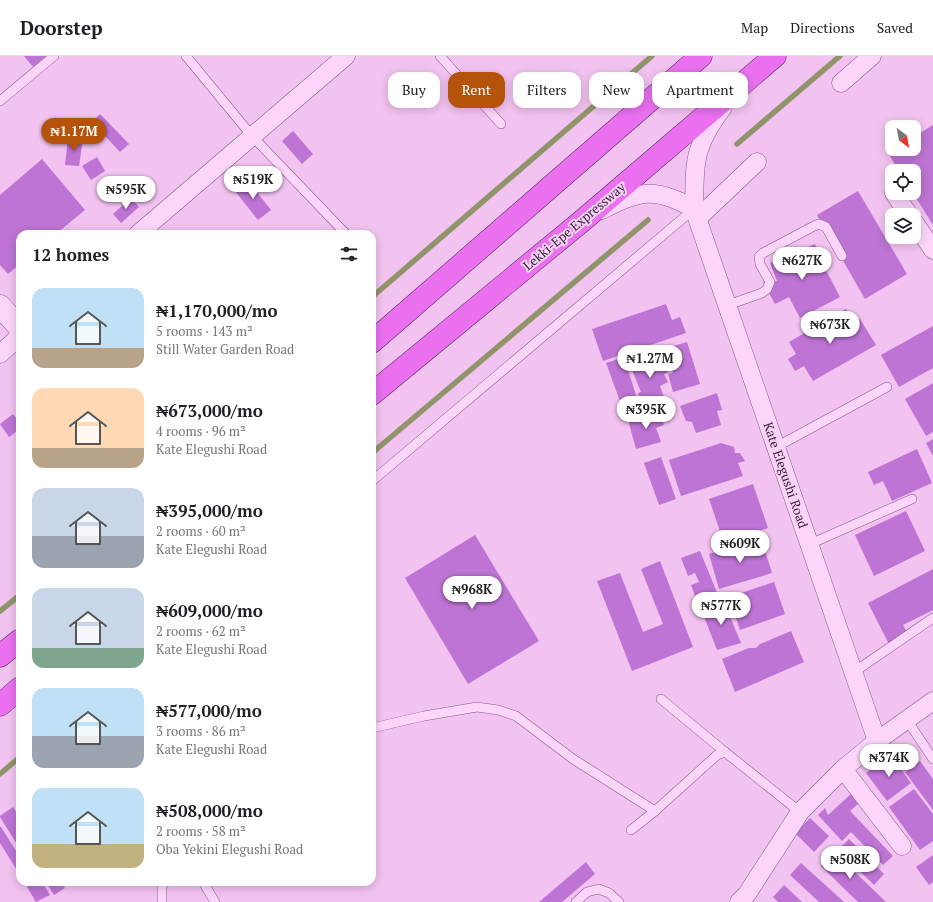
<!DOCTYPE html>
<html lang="en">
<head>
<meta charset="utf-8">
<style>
	:root { --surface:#fff; --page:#f6f6f6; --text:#202124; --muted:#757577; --line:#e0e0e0; --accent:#b45309 }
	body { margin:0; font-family:"PT Serif",serif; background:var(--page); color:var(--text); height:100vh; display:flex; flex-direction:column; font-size:15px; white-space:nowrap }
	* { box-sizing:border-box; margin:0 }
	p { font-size:13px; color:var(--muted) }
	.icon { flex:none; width:22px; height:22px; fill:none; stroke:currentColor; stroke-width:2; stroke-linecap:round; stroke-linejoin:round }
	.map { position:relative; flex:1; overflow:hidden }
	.details { position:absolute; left:16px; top:174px; width:360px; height:656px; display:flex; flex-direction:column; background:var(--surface); border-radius:12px; box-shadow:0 2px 10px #0003 }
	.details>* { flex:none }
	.top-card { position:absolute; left:388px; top:16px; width:380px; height:36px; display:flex; gap:8px }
	.needle { width:26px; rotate:148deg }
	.tools { position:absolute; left:885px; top:64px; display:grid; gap:8px }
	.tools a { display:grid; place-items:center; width:36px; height:36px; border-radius:8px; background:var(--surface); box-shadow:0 2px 10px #0003; font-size:20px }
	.price { position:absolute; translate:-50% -34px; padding:0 9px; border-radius:14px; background:#fff; color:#222; font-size:13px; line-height:26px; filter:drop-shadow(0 1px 2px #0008) }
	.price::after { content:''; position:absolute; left:50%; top:24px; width:12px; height:9px; margin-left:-6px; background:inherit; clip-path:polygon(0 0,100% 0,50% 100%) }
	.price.on { background:var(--accent); color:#fff }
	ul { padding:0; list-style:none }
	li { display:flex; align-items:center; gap:12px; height:100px; padding:0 16px }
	li span { display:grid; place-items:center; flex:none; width:112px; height:80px; border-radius:12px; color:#555 }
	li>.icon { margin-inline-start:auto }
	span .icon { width:48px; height:48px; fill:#fffc; stroke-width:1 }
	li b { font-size:17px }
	h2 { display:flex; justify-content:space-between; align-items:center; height:48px; padding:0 16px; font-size:17px }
	.chip { padding:0 14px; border-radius:12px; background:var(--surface); box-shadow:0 2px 10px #0003; font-size:14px; line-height:36px }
	.chip.on { background:var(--accent); color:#fff }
	header { display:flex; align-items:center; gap:24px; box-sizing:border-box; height:56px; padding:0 20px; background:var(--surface); border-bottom:1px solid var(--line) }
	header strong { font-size:19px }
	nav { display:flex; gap:22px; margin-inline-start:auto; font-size:14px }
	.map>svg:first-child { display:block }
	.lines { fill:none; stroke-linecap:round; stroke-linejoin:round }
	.stream { stroke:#90946a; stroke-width:5.5 }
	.building { fill:#bd74d4 }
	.service-casing { stroke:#87578e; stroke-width:10 }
	.minor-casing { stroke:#87578e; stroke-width:19 }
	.tertiary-casing { stroke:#87578e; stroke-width:23 }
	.trunk-casing { stroke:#522c5b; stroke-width:23 }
	.service { stroke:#fcd6fa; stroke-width:9 }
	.minor { stroke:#fcd6fa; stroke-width:18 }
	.tertiary { stroke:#fcd6fa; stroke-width:22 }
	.trunk { stroke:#ea70f0; stroke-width:22 }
	.labels { text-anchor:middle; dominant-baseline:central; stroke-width:4; stroke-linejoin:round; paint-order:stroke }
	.street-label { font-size:13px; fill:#371d3c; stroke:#f9d2f7 }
</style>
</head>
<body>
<header>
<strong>Doorstep</strong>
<nav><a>Map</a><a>Directions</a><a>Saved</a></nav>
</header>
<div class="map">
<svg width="933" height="846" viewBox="0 0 933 846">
	<rect width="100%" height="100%" fill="#f2c2f0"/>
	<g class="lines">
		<g class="stream">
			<path d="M737,88L840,0"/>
			<path d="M372,241L652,0"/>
			<path d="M372,397L648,164"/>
			<path d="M0,555L20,539"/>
			<path d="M0,718L20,701"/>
		</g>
	</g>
	<g class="building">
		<path d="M24,0H46L33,11Z"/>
		<path d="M100,58L129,88L120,96L92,66Z"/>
		<path d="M933,69V169L913,137L914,115H899L888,97L895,93H914V81Z"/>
		<path d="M293,75L313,98L302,108L282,85Z"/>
		<path d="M68,81L83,83L79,110L65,109Z"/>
		<path d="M97,101L105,115L91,124L82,110Z"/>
		<path d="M42,103L85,154L56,178H20V208L8,218L0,209V139Z"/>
		<path d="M248,125L271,154L258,164L235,135Z"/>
		<path d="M858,135L907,218L865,243L817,159Z"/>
		<path d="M131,142L139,151L121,167L113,158Z"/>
		<path d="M815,188L827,216L840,241L800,262L789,241L775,248L763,226L777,225L770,207Z"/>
		<path d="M666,248L672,264L680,261L686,277L603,305L592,273Z"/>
		<path d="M846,253L854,267L860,263L876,289L813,325L804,310L795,315L788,303L796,298L789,286Z"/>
		<path d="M933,270V312L899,331L881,299Z"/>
		<path d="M687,286L700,328L673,336L668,318L673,317L670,307L664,305L660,294Z"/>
		<path d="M656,299L660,301L661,307L668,309V316L664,318L668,326L660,330L664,341L647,349L643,345H640L638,337L641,336L630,309Z"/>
		<path d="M624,301L640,352L625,359L606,307Z"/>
		<path d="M933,327V376L926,380L905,343Z"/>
		<path d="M717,337L722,354L717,355L721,369L696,377L692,366L686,365L680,350Z"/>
		<path d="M660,355L664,369L656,372L661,386L636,393L628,364Z"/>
		<path d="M13,358L20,367V373L9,381L0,368Z"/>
		<path d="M933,383V400L926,387Z"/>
		<path d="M721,387L734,391L735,397H740L745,405L738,407L743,420L681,440L669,404Z"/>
		<path d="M917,393L932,427L892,445L883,425L874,429L868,416Z"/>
		<path d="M661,401L676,443L659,449L644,407Z"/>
		<path d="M753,428L768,472L724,487L709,443Z"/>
		<path d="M906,455L925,495L874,520L855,479Z"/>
		<path d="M475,479L539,585L468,628L405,522Z"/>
		<path d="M761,482L772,517L719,533L709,498Z"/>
		<path d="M700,495L718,539L698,548L691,529L699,526L695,517L688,520L681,502Z"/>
		<path d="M660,505L693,591L632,615L597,525L620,517L643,576L663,568L641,513Z"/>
		<path d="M933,513V554L903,569L908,578L889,588L868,547Z"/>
		<path d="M774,526L785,558L740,574L729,541Z"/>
		<path d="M723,544L741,587L717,594L701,553Z"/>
		<path d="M791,575L804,606L735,636L722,603L749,592H756L760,588Z"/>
		<path d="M891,699L911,727L887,745L866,717Z"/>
		<path d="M920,705L933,723V754L905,716Z"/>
		<path d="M914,733L933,758V785L920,794L889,751Z"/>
		<path d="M851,738L859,747L850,755L893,800L883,809L851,776L842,785L818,759L825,752L828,759Z"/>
		<path d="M13,751L20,762V789L18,790L0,761V760Z"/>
		<path d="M810,762L829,780L814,796L795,777Z"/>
		<path d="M0,771H1L16,795L20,792V819L0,787Z"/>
		<path d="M849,783L884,818L874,829L838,794Z"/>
		<path d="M834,796L886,846H858L821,810Z"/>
		<path d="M933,799V826L929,829L916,811Z"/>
		<path d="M586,806L595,818L562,846H539Z"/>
		<path d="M801,807L844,846H819L790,819Z"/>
		<path d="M24,826H42L50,839L36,846Z"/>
		<path d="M50,826H61L65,832L54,839L47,828Z"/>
		<path d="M784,829L802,846H778L773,841Z"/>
	</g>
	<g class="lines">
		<g class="service-casing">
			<g id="service">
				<path d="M186,0L252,80L346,178"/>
				<path d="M440,0L501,68"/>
				<path d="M0,45L54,0"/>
				<path d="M728,249L762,237L767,233L770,226L760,208L759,201L763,197L814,170L819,168L826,171L842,200"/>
				<path d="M776,391L887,331"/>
				<path d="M372,425L694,153"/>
				<path d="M810,488L912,443"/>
				<path d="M854,616L933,562"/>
				<path d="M661,643L725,696"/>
				<path d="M907,664L933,703"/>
				<path d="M372,672L424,660L477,651L498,654L516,660L573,703L655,755"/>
				<path d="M631,774L655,755L717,699L725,696L800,756"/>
				<path d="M203,826L215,846"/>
				<path d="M162,846V830L165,826"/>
				<path d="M576,846L587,836L599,833L609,837L619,846"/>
			</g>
		</g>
		<g class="minor-casing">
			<g id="minor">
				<path d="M841,27L872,0"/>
				<path d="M723,51C713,65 704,78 699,94C693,112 695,134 694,153L877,685"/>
				<path d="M894,137L909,159"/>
				<path d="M602,154C639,134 657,131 694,153"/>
				<path d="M698,162L757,106"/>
				<path d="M914,166L933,194"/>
				<path d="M138,178L346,0"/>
				<path d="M0,298L20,280"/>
				<path d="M843,713L902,790"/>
				<path d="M739,846L747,838L800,756L843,713L877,685L933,645"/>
			</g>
		</g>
		<g class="tertiary-casing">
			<path id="tertiary" d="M0,250L20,272"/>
		</g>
		<g class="trunk-casing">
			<g id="trunk">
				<path d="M372,286L701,0"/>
				<path d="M372,338L582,165L775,0"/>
				<path d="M0,600L20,584"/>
				<path d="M0,649L20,632"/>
			</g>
		</g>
		<use href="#service" class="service"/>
		<use href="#minor" class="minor"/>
		<use href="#tertiary" class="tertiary"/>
		<use href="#trunk" class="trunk"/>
	</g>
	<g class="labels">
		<g class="street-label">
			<text transform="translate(574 170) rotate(-40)">Lekki-Epe Expressway</text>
			<text transform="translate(786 419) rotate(71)">Kate Elegushi Road</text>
		</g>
	</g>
</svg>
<div class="tools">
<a><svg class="needle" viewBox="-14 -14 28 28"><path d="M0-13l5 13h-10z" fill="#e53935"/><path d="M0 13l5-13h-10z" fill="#757577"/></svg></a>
<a><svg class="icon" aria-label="locate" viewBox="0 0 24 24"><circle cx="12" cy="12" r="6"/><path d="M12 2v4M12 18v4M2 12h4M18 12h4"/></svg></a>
<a><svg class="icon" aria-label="layers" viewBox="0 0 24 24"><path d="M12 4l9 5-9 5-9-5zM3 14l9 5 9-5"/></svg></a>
</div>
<b class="price on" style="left:74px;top:96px">₦1.17M</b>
<b class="price" style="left:253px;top:144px">₦519K</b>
<b class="price" style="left:126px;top:154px">₦595K</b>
<b class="price" style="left:802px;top:225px">₦627K</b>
<b class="price" style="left:830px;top:289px">₦673K</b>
<b class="price" style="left:650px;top:323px">₦1.27M</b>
<b class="price" style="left:646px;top:374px">₦395K</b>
<b class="price" style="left:740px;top:508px">₦609K</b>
<b class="price" style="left:472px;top:554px">₦968K</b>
<b class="price" style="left:721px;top:570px">₦577K</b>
<b class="price" style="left:889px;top:722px">₦374K</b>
<b class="price" style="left:850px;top:824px">₦508K</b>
<div class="top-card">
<a class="chip">Buy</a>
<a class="chip on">Rent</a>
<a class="chip">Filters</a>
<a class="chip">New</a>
<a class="chip">Apartment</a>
</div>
<section class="details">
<h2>12 homes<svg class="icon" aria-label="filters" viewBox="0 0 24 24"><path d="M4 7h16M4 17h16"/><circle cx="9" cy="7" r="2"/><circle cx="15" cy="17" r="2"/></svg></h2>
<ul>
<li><span style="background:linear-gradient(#bfe0f5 75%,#b9a48a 0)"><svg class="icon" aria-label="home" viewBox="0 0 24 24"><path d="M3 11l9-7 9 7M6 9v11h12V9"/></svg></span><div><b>₦1,170,000/mo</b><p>5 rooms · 143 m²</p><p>Still Water Garden Road</p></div></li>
<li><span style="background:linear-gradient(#ffd9b3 75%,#b9a48a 0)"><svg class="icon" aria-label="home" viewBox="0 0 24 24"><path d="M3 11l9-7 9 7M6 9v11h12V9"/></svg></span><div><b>₦673,000/mo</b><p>4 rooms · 96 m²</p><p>Kate Elegushi Road</p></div></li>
<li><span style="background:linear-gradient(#c9d6e8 60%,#9aa5b1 0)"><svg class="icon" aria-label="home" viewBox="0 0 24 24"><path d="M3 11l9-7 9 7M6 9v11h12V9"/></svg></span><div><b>₦395,000/mo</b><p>2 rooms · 60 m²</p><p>Kate Elegushi Road</p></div></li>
<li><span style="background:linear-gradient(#c9d6e8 75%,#7fa58c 0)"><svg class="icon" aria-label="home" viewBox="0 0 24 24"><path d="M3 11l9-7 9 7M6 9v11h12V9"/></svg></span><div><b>₦609,000/mo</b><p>2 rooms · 62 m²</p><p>Kate Elegushi Road</p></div></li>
<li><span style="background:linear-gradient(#bfe0f5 60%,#9aa5b1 0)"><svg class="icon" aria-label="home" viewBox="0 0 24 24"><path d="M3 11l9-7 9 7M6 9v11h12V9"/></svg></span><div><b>₦577,000/mo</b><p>3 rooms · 86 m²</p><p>Kate Elegushi Road</p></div></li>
<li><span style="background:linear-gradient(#bfe0f5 70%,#c2b280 0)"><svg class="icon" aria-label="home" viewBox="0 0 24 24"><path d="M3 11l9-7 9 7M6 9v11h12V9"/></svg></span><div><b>₦508,000/mo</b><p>2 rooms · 58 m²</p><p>Oba Yekini Elegushi Road</p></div></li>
</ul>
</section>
</div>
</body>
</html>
